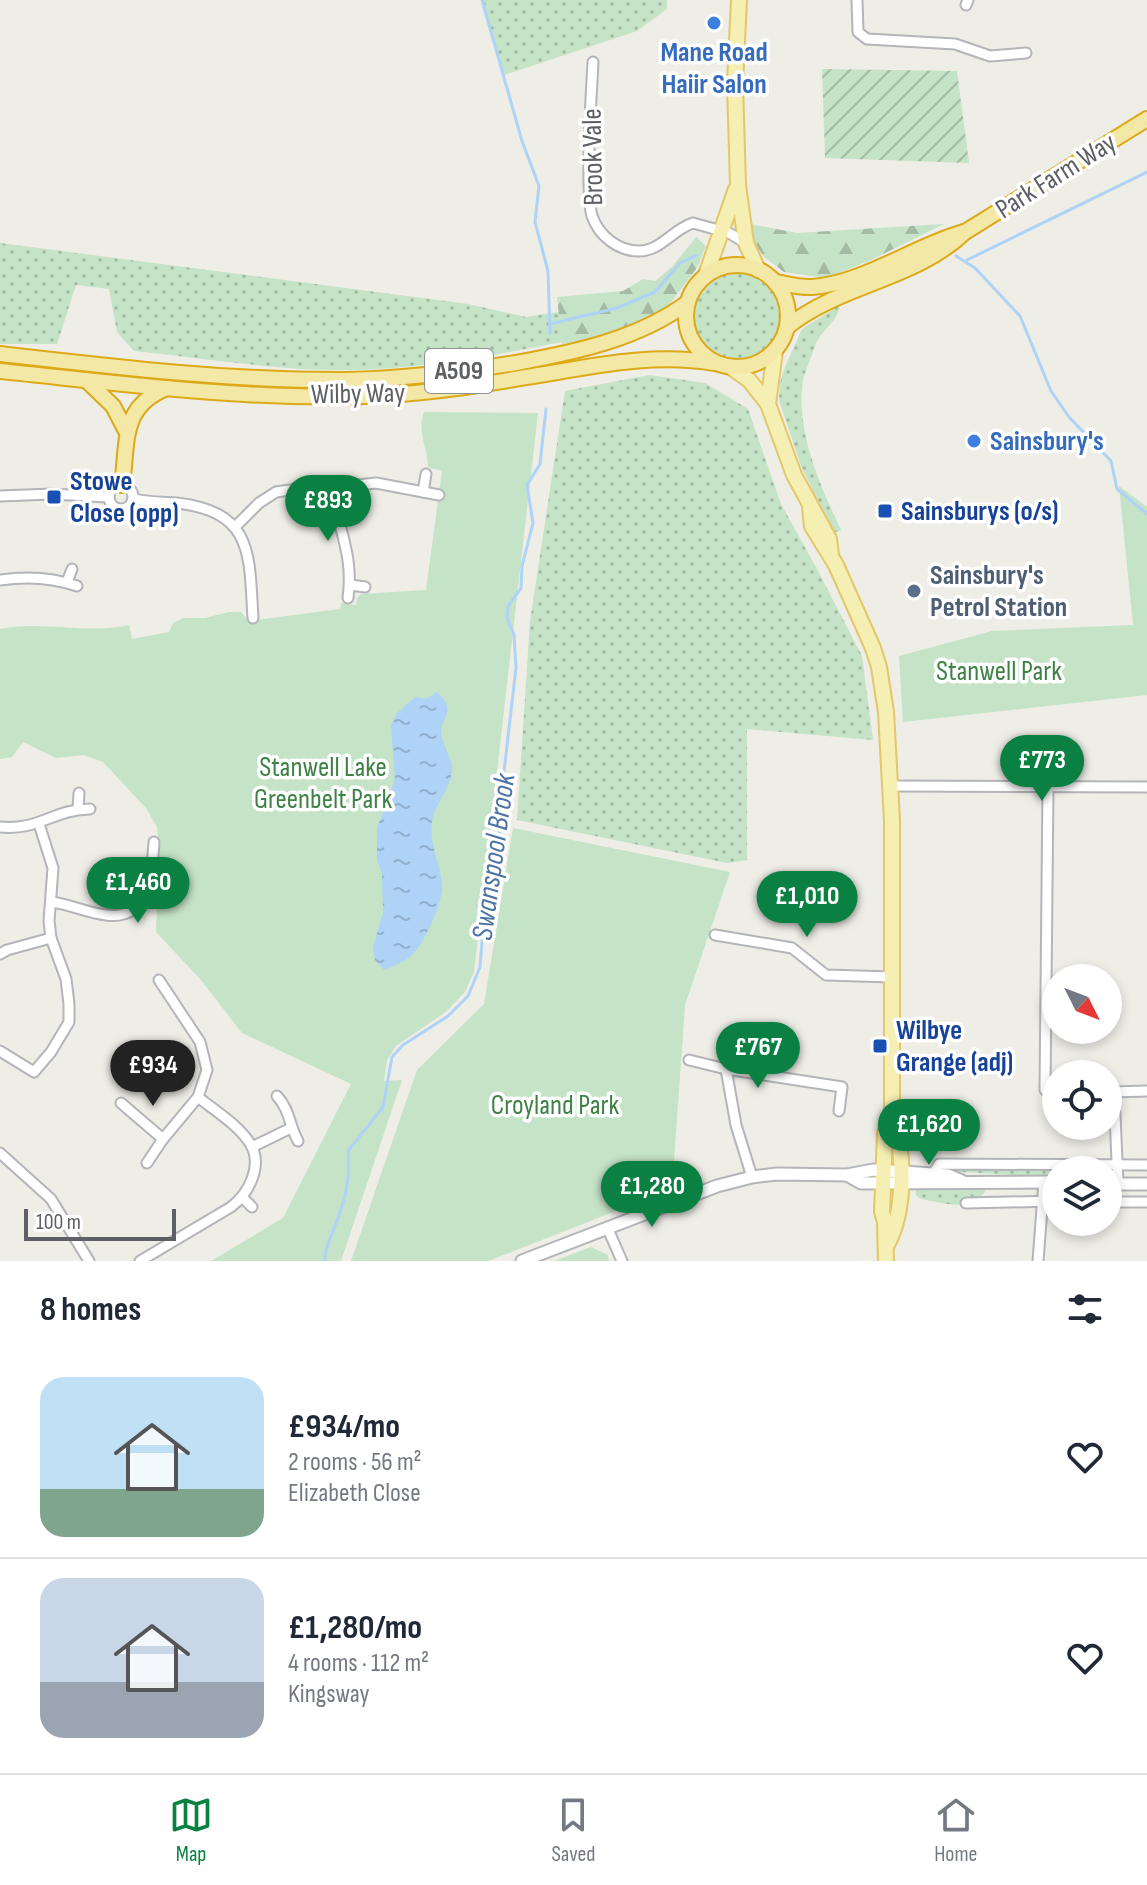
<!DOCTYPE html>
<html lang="en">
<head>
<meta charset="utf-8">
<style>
	:root { --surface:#fff; --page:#f6f6f7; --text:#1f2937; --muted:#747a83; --line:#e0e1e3; --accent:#0b8043 }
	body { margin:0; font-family:"Sofia Sans Condensed",sans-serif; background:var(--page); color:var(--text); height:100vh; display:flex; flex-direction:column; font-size:30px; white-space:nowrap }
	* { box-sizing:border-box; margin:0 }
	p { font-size:26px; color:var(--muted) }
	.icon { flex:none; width:44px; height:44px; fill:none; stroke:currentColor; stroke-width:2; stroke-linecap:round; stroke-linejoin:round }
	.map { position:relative; height:1261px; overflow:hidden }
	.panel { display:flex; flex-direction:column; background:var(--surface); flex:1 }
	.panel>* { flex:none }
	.needle { width:52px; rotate:132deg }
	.controls { position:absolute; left:1042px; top:964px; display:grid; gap:16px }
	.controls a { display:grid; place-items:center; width:80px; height:80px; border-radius:50%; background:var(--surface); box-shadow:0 4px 12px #0003; font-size:40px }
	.scale { position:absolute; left:24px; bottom:20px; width:152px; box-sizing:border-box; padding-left:8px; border:4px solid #5e6065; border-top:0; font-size:22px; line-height:28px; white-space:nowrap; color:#5e6065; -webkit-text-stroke:6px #fff; paint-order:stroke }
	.price { position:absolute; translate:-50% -68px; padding:0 18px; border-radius:28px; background:var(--accent); color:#fff; font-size:26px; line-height:52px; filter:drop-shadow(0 2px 4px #0008) }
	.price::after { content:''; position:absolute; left:50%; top:48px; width:24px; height:18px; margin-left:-12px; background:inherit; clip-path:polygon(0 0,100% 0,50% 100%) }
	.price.current { background:#222; color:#fff }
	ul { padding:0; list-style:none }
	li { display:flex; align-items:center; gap:24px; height:200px; padding:0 40px }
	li+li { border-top:2px solid var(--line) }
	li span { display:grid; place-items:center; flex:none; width:224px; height:160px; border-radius:24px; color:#555 }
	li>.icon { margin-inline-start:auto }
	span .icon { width:96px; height:96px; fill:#fffc; stroke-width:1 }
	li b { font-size:34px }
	h2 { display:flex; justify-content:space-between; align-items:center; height:96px; padding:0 40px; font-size:34px }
	.dock { display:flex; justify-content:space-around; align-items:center; height:112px; border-top:2px solid var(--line); background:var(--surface); font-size:22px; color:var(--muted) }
	.dock a { display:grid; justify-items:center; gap:4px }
	.dock .current { color:var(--accent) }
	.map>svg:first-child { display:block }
	.grass { fill:url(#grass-dots) }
	.forest { fill:url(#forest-firs) }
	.park { fill:#c5e3c7 }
	.garden { fill:url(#garden-furrows) }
	.water { fill:url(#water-ripples) }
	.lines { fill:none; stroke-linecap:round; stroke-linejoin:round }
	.stream { stroke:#aed3f6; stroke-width:3 }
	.minor-casing { stroke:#b3b5b9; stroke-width:13 }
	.tertiary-casing { stroke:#b3b5b9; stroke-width:15 }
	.primary-casing { stroke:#e3c76a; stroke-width:18 }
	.trunk-casing { stroke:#dca918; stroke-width:18 }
	.minor { stroke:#fff; stroke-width:9 }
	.tertiary { stroke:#fff; stroke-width:11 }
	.primary { stroke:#f6efb3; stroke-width:14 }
	.trunk { stroke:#f4e8a6; stroke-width:14 }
	.shop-dot { fill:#3f7fe0; stroke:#fff; stroke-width:3 }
	.transit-dot { fill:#1a4fb4; stroke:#fff; stroke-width:3 }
	.service-dot { fill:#5c6f8a; stroke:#fff; stroke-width:3 }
	.labels { text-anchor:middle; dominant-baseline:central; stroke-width:7; stroke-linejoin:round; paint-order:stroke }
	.shield { fill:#fff; stroke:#8e9093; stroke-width:2 }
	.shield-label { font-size:26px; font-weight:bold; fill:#5e6065 }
	.shop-label { font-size:28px; font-weight:bold; fill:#366cbe; stroke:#fff }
	.street-label { font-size:28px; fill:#5e6065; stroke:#fff }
	.transit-label { font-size:28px; font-weight:bold; fill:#164399; stroke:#fff; text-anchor:start }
	.service-label { font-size:28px; font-weight:bold; fill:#4e5e75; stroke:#fff; text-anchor:start }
	.park-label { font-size:28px; fill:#3f8246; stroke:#fff }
	.water-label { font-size:30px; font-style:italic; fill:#4c73a6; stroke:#fff }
</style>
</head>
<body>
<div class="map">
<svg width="1147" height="1261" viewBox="0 0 1147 1261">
	<defs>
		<pattern id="grass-dots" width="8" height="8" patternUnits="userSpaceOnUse" patternTransform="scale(2)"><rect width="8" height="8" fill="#c5e3c7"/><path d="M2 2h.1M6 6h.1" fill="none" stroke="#a3bba5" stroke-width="1.8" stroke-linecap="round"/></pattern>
		<pattern id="forest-firs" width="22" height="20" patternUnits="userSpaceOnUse" patternTransform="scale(2)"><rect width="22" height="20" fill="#c5e3c7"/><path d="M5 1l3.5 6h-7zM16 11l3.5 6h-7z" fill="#a3bba5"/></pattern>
		<pattern id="garden-furrows" width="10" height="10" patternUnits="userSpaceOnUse" patternTransform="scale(2)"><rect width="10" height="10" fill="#c5e3c7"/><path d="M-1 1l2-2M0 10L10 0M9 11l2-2" fill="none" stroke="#a3bba5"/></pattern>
		<pattern id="water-ripples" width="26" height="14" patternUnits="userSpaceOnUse" patternTransform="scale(2)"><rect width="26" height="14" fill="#aed3f6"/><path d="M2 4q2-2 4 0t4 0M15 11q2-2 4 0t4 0" fill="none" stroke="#91afcb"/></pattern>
	</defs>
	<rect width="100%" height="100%" fill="#eeede6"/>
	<g class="grass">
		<path d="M482,0H667V9L637,31L504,75Z"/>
		<path d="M0,243L468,304L526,317L559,312L562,342C492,356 420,369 349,370C277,371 205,358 134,351L117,332L109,289L76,285L57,344H0Z"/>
		<circle cx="737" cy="318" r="45"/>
		<path d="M840,305C837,324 821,329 815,346C811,359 803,374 802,388C798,437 821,487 841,530L834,533L801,466L779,400L780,383L785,367L802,329Z"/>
		<path d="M649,375L705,383L748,409L781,504L817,569L862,656L873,740L747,729V860L727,863L517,820L530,621L565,391Z"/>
		<path d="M947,1167L1100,1168L1103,1170H1056V1177H1046L944,1171Z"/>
		<path d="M916,1189H986C976,1214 940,1203 919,1198L916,1195Z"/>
	</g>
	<g class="forest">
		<path d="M750,224L797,233L944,224L871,260L826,278L784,272L764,257L752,239Z"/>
		<path d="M696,237L706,246L697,268L666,309L616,333L562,344L557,297L623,291L643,279L655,281L672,267Z"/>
	</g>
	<g class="park">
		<path d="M424,412L538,413L474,972L465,992L447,1011L396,1046L387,1060L384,1081L402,1080L341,1261H211L283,1218L351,1084L242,1033L201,980L156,932L159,845L157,827L146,808L103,762L84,755L56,758L23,742L12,757L0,759V629C43,620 86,635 129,625L132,639L169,632L173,623L183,618H205L229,612H241L248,621L340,609L341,603L356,605L357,598L361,594L426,590L442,471L428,467C427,445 417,434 424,412Z"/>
		<path d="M1119,486L1147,507V695L903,722L899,656L992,631L1133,625Z"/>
		<path d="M513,828L730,872L685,1005L672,1189L488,1261H351L417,1070L484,1004Z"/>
		<path d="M591,1247L608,1255L609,1261H554Z"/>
	</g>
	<path class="garden" d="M822,69L957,71L969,163L825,158Z"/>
	<path class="water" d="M437,692C460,714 437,718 442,737C444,749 453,758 452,772C450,788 437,802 433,817C427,840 440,862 442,883C444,901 424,944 411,956C404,962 393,966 384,970L375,960L373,948L383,912L382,874L377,860V828L395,779L391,725L397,713L415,697L426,699Z"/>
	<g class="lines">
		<g class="stream">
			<path d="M482,0L522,141L539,186L535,222L548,271L550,334"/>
			<path d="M956,256L975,268L1020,316L1051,391L1069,417L1111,461L1117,489L1147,514"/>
			<path d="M967,260L1147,172"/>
			<path d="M550,324L617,308L655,292L680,263L697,255"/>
			<path d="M324,1261C325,1249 329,1242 333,1231C344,1204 351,1181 348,1151L383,1107L392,1057L403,1045L448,1016L468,996L480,967L489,855L500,831V806L516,668L514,635L507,618L508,606L521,588L522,566L533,523L527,485L540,464L546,409"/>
		</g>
		<g class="minor-casing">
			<g id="minor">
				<path d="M857,0L858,32L867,39L955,44L990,56L1026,53"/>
				<path d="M966,5L968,0"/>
				<path d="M593,62C591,101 588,140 589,179C589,191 589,205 592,216C599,236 618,251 639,251C661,251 673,229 693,223L729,233L746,243"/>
				<circle cx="121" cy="497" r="12"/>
				<path d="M332,488C338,529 354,555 348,598"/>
				<path d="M423,492L426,474"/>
				<path d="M0,496L52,494L108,497"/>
				<path d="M133,499C148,502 162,502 177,503C254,512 249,555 253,618"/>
				<path d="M235,527L259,503L276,492L290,490L332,488L376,483L439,495"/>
				<path d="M0,580C27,576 51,577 77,586"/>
				<path d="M67,582L72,569"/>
				<path d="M350,585L365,587"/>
				<path d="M891,786L1147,787"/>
				<path d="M1048,787L1045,1090H1056"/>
				<path d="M78,809L79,793"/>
				<path d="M0,827C38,831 55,809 90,809"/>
				<path d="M51,902C70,904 87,913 106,915C149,921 152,873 154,842"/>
				<path d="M715,935L792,948L826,975L892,977"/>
				<path d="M0,954L7,950L51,938"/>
				<path d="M0,1051L34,1072L51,1052L69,1022V1004L66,979L51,938L49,921L53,868L39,824"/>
				<path d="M689,1060L726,1069L842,1087L839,1111"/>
				<path d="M726,1069L736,1125L752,1177"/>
				<path d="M1111,1092L1147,1091"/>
				<path d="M1114,1092L1118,1184"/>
				<path d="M277,1096C290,1110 289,1125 298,1141"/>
				<path d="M121,1103L163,1139"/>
				<path d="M252,1147L291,1128"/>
				<path d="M0,1153L51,1199L89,1261"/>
				<path d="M147,1163L163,1139L198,1097L207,1070L200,1042L159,980"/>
				<path d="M933,1174L939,1164L1147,1165"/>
				<path d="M243,1198L252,1207"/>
				<path d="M1108,1202H1147"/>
				<path d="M966,1203L1056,1201"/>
				<path d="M607,1227L622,1261"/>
				<path d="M140,1261L231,1207C248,1194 263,1167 251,1145C239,1125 215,1111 198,1097"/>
				<path d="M1038,1261L1044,1182"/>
			</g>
		</g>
		<g class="tertiary-casing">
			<g id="tertiary">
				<path d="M847,1175L861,1183H866L1056,1182"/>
				<path d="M1108,1184H1147"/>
				<path d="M522,1261L717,1186L752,1177L777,1174L847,1175L873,1170L948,1175L962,1181"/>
			</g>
		</g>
		<g class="primary-casing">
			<g id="primary">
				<path d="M739,0L735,84L738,185L746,243L758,270"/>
				<path d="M706,275L736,189"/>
				<path d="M732,368L749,380L768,404L794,475L829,539L831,555"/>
				<path d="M768,404L775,351"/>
				<path d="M810,507L812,526L836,565L873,648L879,667L886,712L892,821V1116C905,1152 906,1210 887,1245"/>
				<path d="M886,1261L885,1222L882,1212L885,1133L892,1116"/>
			</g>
		</g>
		<g class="trunk-casing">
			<g id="trunk">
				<circle cx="737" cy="316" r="51"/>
				<path d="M775,282C787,284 800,288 812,287C864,283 914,246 964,232"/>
				<path d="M787,327C840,284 915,280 965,232L1147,119"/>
				<path d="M0,354C114,367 231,381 347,380C403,379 460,372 516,363C576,352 638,339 687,303"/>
				<path d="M0,371C128,384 259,402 388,395C445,392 501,381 557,372C608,363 662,354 714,363"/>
				<path d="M86,380L113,406L126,431"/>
				<path d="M122,485C128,444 120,406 167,388"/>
			</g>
		</g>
		<use href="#minor" class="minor"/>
		<use href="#tertiary" class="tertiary"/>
		<use href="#primary" class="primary"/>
		<use href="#trunk" class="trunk"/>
	</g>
	<g class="shop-dot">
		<circle cx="714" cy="23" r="8"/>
		<circle cx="974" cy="441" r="8"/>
	</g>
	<g class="transit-dot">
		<rect x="46" y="489" width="16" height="16" rx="4"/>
		<rect x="877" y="503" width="16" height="16" rx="4"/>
		<rect x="872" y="1038" width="16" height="16" rx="4"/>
	</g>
	<circle class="service-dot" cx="914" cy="591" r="8"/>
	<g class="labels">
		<rect class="shield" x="425" y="349" width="68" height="44" rx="6"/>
		<g class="shield-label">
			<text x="459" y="371">A509</text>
		</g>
		<g class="shop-label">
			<text x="714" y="52">Mane Road<tspan x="714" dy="32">Haiir Salon</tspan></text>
			<text x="990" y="441" text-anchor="start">Sainsbury's</text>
		</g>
		<g class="street-label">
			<text transform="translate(593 157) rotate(-91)">Brook Vale</text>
			<text transform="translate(1056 176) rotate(-32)">Park Farm Way</text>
			<text transform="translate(358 394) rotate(-1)">Wilby Way</text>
		</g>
		<g class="transit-label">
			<text x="70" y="481">Stowe<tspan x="70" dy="32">Close (opp)</tspan></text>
			<text x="901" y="511">Sainsburys (o/s)</text>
			<text x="896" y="1030">Wilbye<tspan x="896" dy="32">Grange (adj)</tspan></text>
		</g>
		<g class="service-label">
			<text x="930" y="575">Sainsbury's<tspan x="930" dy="32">Petrol Station</tspan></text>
		</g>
		<g class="park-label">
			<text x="999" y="671">Stanwell Park</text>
			<text x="323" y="767">Stanwell Lake<tspan x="323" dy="32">Greenbelt Park</tspan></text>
			<text x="555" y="1105">Croyland Park</text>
		</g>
		<g class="water-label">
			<text transform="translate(494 857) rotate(-82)">Swanspool Brook</text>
		</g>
	</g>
</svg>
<div class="controls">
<a><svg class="needle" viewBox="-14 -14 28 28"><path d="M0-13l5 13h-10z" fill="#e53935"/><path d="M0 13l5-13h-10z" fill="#747a83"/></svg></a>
<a><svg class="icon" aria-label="locate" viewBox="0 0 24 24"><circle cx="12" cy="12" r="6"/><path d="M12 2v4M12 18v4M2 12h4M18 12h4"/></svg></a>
<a><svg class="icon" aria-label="layers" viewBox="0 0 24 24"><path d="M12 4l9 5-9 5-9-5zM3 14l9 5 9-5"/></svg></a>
</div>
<div class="scale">100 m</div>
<b class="price" style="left:328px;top:543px">£893</b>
<b class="price" style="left:1042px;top:803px">£773</b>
<b class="price" style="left:138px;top:925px">£1,460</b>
<b class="price" style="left:807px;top:939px">£1,010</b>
<b class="price" style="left:758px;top:1090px">£767</b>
<b class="price current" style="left:153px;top:1108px">£934</b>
<b class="price" style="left:929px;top:1167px">£1,620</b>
<b class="price" style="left:652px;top:1229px">£1,280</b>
</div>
<section class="panel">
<h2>8 homes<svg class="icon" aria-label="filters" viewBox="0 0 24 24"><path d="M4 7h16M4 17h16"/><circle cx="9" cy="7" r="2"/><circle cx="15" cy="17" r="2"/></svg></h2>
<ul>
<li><span style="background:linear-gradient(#bfe0f5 70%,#7fa58c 0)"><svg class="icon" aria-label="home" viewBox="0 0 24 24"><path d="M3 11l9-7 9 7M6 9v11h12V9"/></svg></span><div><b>£934/mo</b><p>2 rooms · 56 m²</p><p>Elizabeth Close</p></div><svg class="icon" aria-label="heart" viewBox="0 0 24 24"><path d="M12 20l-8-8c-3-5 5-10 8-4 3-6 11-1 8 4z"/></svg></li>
<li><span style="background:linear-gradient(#c9d6e8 65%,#9aa5b1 0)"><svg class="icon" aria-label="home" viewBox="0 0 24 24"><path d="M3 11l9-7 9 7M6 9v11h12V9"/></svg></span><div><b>£1,280/mo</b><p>4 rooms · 112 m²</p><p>Kingsway</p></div><svg class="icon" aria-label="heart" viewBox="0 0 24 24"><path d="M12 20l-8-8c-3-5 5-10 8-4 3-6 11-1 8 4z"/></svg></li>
</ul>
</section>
<nav class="dock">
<a class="current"><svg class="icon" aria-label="map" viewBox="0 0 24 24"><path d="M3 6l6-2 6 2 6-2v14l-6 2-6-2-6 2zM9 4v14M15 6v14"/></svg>Map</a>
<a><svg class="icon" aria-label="saved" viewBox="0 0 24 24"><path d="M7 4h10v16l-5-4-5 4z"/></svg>Saved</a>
<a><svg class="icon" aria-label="home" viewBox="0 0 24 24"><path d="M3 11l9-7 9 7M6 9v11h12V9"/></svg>Home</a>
</nav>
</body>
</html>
